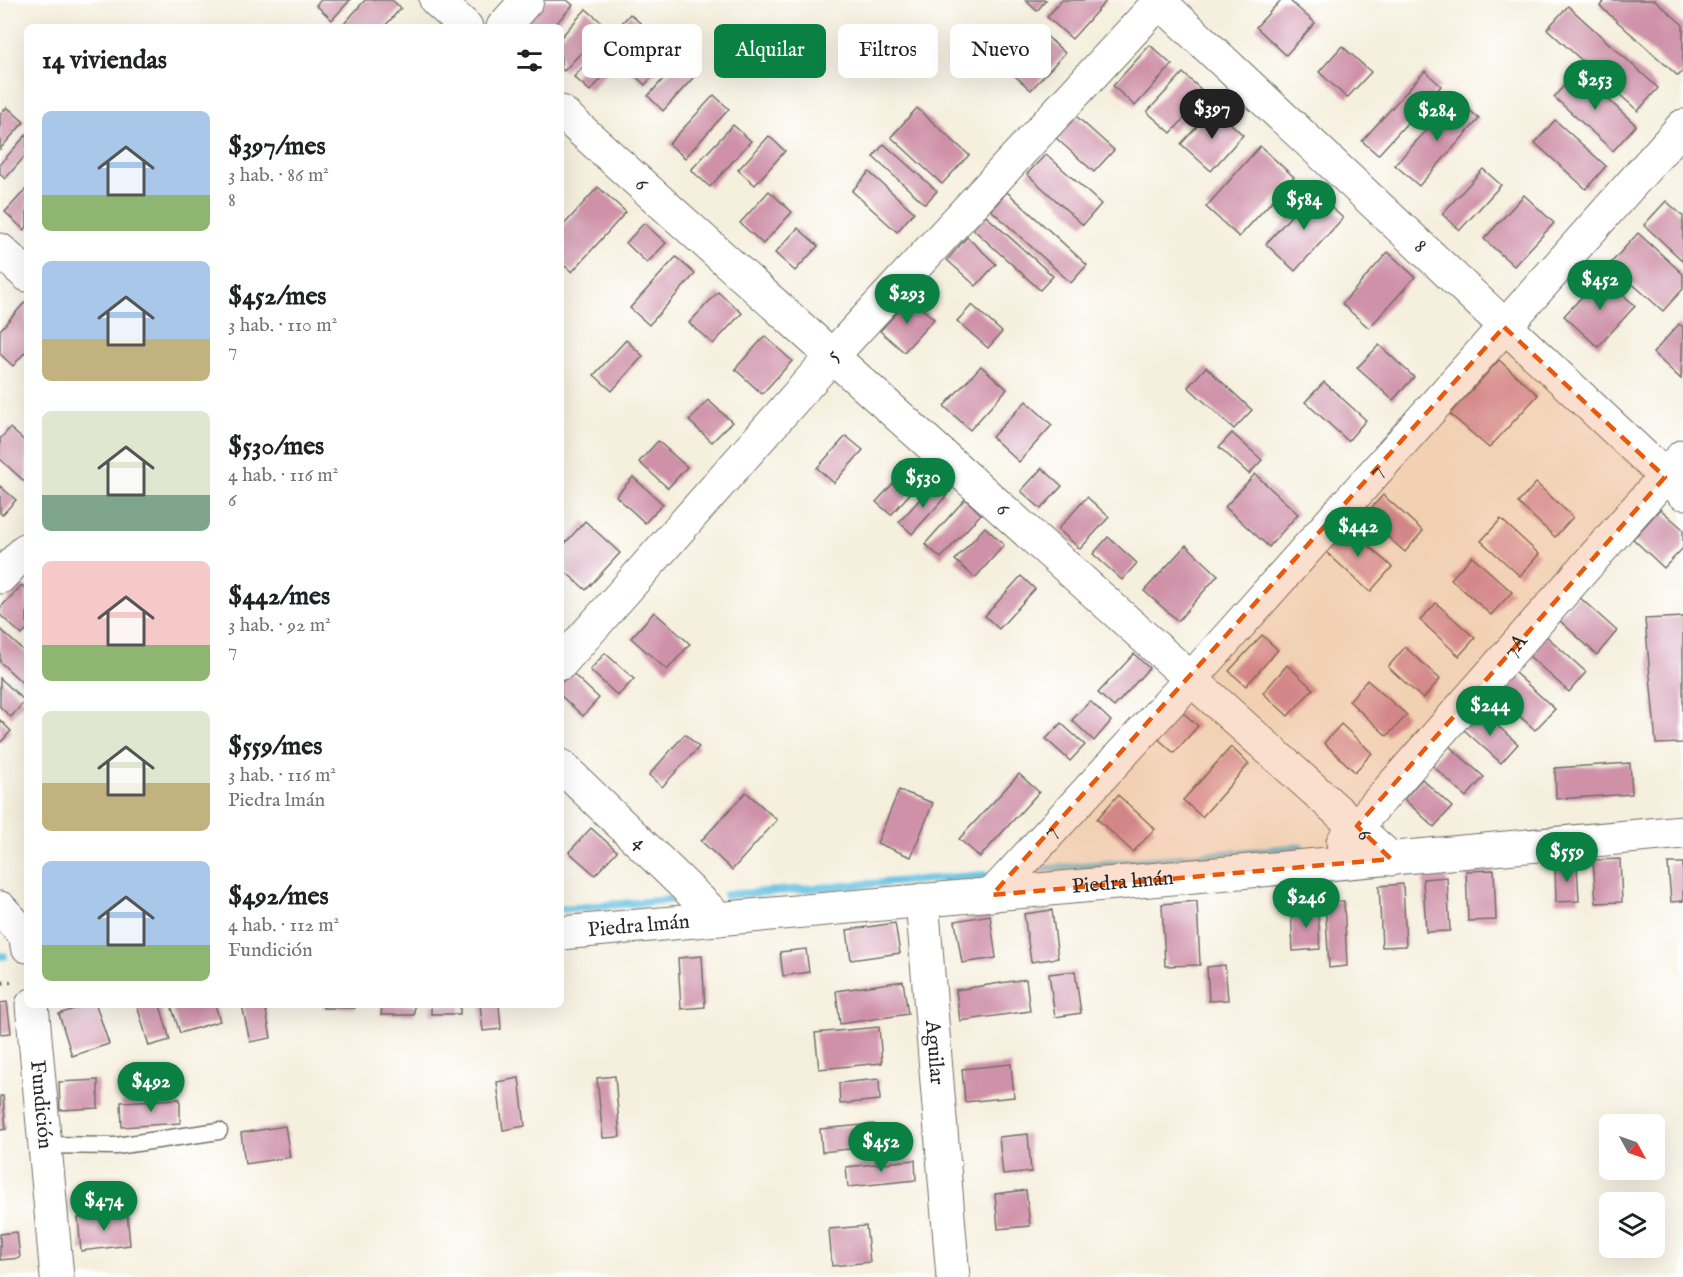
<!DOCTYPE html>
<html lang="es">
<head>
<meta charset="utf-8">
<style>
	:root { --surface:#fff; --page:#f6f6f6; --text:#202124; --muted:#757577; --accent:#0b8043 }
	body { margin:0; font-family:"IM FELL English",serif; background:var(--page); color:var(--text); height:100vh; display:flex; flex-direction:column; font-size:22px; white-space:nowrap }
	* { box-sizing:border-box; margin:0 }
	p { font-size:20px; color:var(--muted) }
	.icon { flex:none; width:33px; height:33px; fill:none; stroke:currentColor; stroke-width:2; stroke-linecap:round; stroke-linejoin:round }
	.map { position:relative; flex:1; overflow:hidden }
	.drawer { position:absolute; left:24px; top:24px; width:540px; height:984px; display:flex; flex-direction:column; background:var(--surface); border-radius:9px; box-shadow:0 6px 24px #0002 }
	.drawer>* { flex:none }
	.guide { position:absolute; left:582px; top:24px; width:570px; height:54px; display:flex; gap:12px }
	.needle { width:39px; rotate:130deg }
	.buttons { position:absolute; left:1599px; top:1114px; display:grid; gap:12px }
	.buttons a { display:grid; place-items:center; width:66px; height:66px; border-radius:9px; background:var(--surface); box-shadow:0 6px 24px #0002; font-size:30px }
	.price { position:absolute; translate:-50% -51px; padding:0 14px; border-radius:21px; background:var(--accent); color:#fff; font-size:20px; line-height:39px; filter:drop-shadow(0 2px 3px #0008) }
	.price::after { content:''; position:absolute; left:50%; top:36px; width:18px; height:14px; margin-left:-9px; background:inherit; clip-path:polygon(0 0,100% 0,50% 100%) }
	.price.on { background:#222; color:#fff }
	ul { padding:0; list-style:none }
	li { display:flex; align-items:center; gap:18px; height:150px; padding:0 18px }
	li span { display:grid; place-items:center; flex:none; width:168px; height:120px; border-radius:9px; color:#555 }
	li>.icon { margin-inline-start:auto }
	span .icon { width:72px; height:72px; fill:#fffc; stroke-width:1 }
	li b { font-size:26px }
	h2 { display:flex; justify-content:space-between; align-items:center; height:72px; padding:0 18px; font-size:26px }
	.chip { padding:0 21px; border-radius:9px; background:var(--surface); box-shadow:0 6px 24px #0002; font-size:21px; line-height:54px }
	.chip.on { background:var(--accent); color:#fff }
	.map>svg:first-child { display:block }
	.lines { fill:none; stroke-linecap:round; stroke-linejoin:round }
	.stream { stroke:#62c0e0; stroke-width:8 }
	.building { fill:#cf91a8 }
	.lane-casing { stroke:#727069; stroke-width:19 }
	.street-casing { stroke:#727069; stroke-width:35 }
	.secondary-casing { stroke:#727069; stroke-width:35 }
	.path { stroke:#727069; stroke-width:4; stroke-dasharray:4.5 4.5; stroke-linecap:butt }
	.lane { stroke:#fff; stroke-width:16 }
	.street { stroke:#fff; stroke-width:33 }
	.secondary { stroke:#fff; stroke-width:33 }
	.marked { fill:#e8590c; fill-opacity:0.2; stroke:#e8590c; stroke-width:4.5; stroke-dasharray:12 8; stroke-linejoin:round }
	.labels { text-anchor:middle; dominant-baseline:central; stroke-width:5; stroke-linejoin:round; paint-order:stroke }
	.street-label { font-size:21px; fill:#2b2b2b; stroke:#fff }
</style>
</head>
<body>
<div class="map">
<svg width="1683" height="1277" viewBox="0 0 1683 1277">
	<rect width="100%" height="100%" fill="#fff"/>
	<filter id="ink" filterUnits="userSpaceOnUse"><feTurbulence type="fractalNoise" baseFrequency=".0167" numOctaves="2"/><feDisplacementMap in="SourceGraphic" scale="12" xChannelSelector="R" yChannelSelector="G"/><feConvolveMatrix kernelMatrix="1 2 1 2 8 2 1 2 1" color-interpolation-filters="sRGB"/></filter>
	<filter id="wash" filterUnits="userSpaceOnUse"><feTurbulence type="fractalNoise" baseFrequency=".008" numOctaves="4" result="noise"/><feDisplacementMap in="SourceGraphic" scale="24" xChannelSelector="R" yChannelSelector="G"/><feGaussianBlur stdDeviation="1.35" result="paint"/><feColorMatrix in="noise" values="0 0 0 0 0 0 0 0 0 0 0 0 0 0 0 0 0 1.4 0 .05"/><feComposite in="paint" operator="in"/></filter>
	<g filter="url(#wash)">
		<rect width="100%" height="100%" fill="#f5efdd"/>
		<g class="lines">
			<g class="stream">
				<path d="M1034,870L1301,847"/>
				<path d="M726,895L985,875"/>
				<path d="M561,909L668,900"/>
				<path d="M0,956H4"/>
			</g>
		</g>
		<g id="blocks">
			<g class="building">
				<path d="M321,0H350L332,20L316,5Z"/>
				<path d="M365,0H392L401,8L384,27H347L344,24Z"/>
				<path d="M537,0H567L573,5L553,27H518Z"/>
				<path d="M1025,0H1046L1037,11Z"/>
				<path d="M1062,0H1107L1072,39L1047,17Z"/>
				<path d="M1281,0H1289L1315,23L1286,55L1256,27Z"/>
				<path d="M1605,0H1655L1683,25V71L1678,76L1600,6Z"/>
				<path d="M1568,6L1658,88L1638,111L1547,29Z"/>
				<path d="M586,9L606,26L564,71L561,68V37Z"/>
				<path d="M630,14L647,29L590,91L574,77Z"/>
				<path d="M1040,30L1065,53L1031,90L1006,68Z"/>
				<path d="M655,39L672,54L645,85L628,69Z"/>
				<path d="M1150,45L1172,65L1135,106L1113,86Z"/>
				<path d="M1342,46L1371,72L1347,98L1319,72Z"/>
				<path d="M684,56L700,70L663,111L648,96Z"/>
				<path d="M1425,71L1441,86L1378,155L1362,141Z"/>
				<path d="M1577,71L1636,125L1613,151L1554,97Z"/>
				<path d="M1183,73L1206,94L1171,133L1147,112Z"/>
				<path d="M714,95L729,109L685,158L669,144Z"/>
				<path d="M1456,97L1479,119L1419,186L1395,165Z"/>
				<path d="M7,107L24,122L0,149V114Z"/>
				<path d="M917,108L969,155L942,184L891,137Z"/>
				<path d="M1214,108L1243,135L1211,171L1181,144Z"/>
				<path d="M1076,116L1114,150L1094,172L1056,138Z"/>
				<path d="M1555,120L1606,166L1586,189L1535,143Z"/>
				<path d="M733,125L751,141L710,187L691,170Z"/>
				<path d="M27,134V154L5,179L0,174V164Z"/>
				<path d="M769,136L785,151L755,185L738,170Z"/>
				<path d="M884,144L937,191L925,204L873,157Z"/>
				<path d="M1260,146L1294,177L1239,237L1206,207Z"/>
				<path d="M1046,154L1101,204L1083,225L1027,174Z"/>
				<path d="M1483,169L1501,185L1460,230L1442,214Z"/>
				<path d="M869,172L914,212L897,232L852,191Z"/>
				<path d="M598,187L626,212L572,272L561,263V228Z"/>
				<path d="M27,188V227L24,230L5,212Z"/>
				<path d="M769,191L792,212L763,244L740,223Z"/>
				<path d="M1313,191L1343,218L1295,271L1266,244Z"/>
				<path d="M1007,192L1087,265L1071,283L991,210Z"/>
				<path d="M1524,195L1554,223L1514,266L1484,239Z"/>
				<path d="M1666,201L1683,216V261L1644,225Z"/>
				<path d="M985,215L1053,276L1040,290L973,229Z"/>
				<path d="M644,223L666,243L647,263L626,243Z"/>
				<path d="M798,228L818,246L795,271L775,253Z"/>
				<path d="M1638,233L1683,274V289L1663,311L1610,264Z"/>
				<path d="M967,237L996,264L976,286L947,260Z"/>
				<path d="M1388,252L1415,277L1369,328L1342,304Z"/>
				<path d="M676,257L695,274L649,325L630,308Z"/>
				<path d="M1602,275L1635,306L1598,347L1564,316Z"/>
				<path d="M718,292L742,313L713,344L689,323Z"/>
				<path d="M910,298L934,319L904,352L880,331Z"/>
				<path d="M27,300V350L13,366L0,354V330Z"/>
				<path d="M972,305L1002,332L988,348L957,321Z"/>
				<path d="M1679,324L1683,327L1681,379L1653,353Z"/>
				<path d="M765,336L792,361L762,394L735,369Z"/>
				<path d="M626,340L643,356L612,391L594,375Z"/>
				<path d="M1379,345L1414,377L1393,400L1357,368Z"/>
				<path d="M1499,360L1538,395L1489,448L1450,414Z"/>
				<path d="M981,366L1007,389L970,430L944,406Z"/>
				<path d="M1206,367L1252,410L1234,429L1188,387Z"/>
				<path d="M1324,382L1366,420L1348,441L1305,402Z"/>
				<path d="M708,400L732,422L712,442L689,421Z"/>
				<path d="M1026,401L1052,425L1019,462L992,437Z"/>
				<path d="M10,428L27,443V484L0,459V439Z"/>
				<path d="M1232,433L1262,460L1249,474L1219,447Z"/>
				<path d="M846,436L863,450L834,483L817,468Z"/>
				<path d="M658,441L687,467L668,488L639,462Z"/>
				<path d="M909,466L923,479L891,515L876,502Z"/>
				<path d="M1042,468L1062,486L1041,509L1021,491Z"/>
				<path d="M1255,474L1298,514L1269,547L1225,507Z"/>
				<path d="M633,477L663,504L645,523L616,496Z"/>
				<path d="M935,483L947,495L912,534L899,522Z"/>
				<path d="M1536,483L1573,517L1555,537L1518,503Z"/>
				<path d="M0,486L16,500L2,515L0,513Z"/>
				<path d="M1383,495L1423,531L1405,552L1364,516Z"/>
				<path d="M1087,497L1109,517L1080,549L1058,529Z"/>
				<path d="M965,499L981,514L941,558L925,544Z"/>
				<path d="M1660,509L1683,529V548L1664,568L1633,539Z"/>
				<path d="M1501,519L1539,554L1520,576L1481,541Z"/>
				<path d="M585,521L620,553L586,590L561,568V548Z"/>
				<path d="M1346,525L1392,567L1370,592L1324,550Z"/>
				<path d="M985,527L1004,545L975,578L955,560Z"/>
				<path d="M1108,537L1137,563L1122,580L1093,554Z"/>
				<path d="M1186,545L1218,575L1178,621L1144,591Z"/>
				<path d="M1472,556L1512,592L1491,615L1451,579Z"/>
				<path d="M1021,576L1035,589L999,629L985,616Z"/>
				<path d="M22,585L27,590V629L22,635L0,615V608Z"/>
				<path d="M1578,596L1617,631L1597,655L1557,618Z"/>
				<path d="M1436,603L1475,638L1459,656L1420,620Z"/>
				<path d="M654,612L690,644L667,670L631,638Z"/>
				<path d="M1683,617V743L1656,744L1645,619Z"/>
				<path d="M0,629L27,654V687L0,662Z"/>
				<path d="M1544,634L1586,672L1569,692L1527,654Z"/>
				<path d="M1262,635L1278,650L1246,686L1229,671Z"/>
				<path d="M1405,647L1440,679L1423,699L1388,667Z"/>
				<path d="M605,653L634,679L618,696L590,670Z"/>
				<path d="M1134,654L1149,668L1114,707L1098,693Z"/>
				<path d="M1287,665L1313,689L1288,716L1263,693Z"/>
				<path d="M571,672L599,698L583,716L561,696V683Z"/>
				<path d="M1514,672L1555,709L1535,730L1495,694Z"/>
				<path d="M0,678L25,701L11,717L0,707Z"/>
				<path d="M1367,680L1407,715L1387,736L1349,701Z"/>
				<path d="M1090,701L1111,721L1094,741L1072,720Z"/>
				<path d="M1179,709L1198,726L1174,753L1155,736Z"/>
				<path d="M1480,710L1518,744L1501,763L1463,729Z"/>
				<path d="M0,720L11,731L0,743Z"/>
				<path d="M1061,723L1085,745L1070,761L1046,739Z"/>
				<path d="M1341,724L1372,753L1355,772L1324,743Z"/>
				<path d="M685,734L699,747L662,787L649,775Z"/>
				<path d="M1448,745L1484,777L1466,797L1431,764Z"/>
				<path d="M1231,747L1249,764L1202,817L1183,800Z"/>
				<path d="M1630,763L1632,794L1556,799L1555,768Z"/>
				<path d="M1019,774L1039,792L980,857L959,839Z"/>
				<path d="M1422,779L1452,807L1434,827L1404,799Z"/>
				<path d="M899,790L933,803L911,857L877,843Z"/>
				<path d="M746,792L777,820L732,870L701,841Z"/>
				<path d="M1118,795L1155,829L1133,852L1097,819Z"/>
				<path d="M591,828L617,851L595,875L569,852Z"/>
				<path d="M1620,859L1622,902L1596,903L1593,860Z"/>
				<path d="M1668,863H1683V901L1671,902Z"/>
				<path d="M1577,864L1579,901L1556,902L1555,865Z"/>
				<path d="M1494,870L1496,920L1468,921L1466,871Z"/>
				<path d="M1447,877L1450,931L1426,932L1423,879Z"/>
				<path d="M1403,884L1406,946L1382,947L1379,886Z"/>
				<path d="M1197,901L1200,965L1165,966L1162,904Z"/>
				<path d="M1344,901L1347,966L1329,968L1325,902Z"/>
				<path d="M1318,907L1320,949L1293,951L1291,909Z"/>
				<path d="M1052,910L1058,958L1031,962L1024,914Z"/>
				<path d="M990,915L996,958L962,963L955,921Z"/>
				<path d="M895,923L900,953L851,960L847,930Z"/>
				<path d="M806,949L809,972L783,976L780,952Z"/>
				<path d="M702,956L705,1007L681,1009L678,958Z"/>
				<path d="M1225,965L1228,1000L1209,1001L1207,967Z"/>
				<path d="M1075,971L1081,1013L1055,1017L1049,974Z"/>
				<path d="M1026,979L1030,1011L960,1021L956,990Z"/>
				<path d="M903,981L908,1014L840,1024L836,991Z"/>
				<path d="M7,1002L11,1033L0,1034V1003Z"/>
				<path d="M86,1005H96L109,1044L72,1056L59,1014Z"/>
				<path d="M137,1005H160L170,1040L149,1046Z"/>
				<path d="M171,1005H215L220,1021L180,1033Z"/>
				<path d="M242,1005H265L271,1038L250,1042Z"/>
				<rect x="323" y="1005" width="32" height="3"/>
				<path d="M382,1005H414V1015H381Z"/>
				<rect x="431" y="1005" width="29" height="9"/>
				<path d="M480,1005H499L501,1029L483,1031Z"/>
				<path d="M879,1027L882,1063L819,1069L815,1033Z"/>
				<path d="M1011,1064L1014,1097L965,1102L962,1069Z"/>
				<path d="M615,1076L620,1137L603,1138L597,1078Z"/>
				<path d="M519,1078L525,1126L503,1130L497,1082Z"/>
				<path d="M879,1079L880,1100L840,1104L839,1083Z"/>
				<path d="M98,1080V1108L60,1110L59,1082Z"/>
				<path d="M0,1096H3L6,1129L0,1130Z"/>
				<path d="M180,1099V1123L122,1127L121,1102Z"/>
				<path d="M874,1124L876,1146L822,1152L820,1129Z"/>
				<path d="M285,1126L290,1157L245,1164L241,1133Z"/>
				<path d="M1028,1134L1031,1172L1003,1175L999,1137Z"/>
				<path d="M915,1160L916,1180L848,1187L846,1167Z"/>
				<path d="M1026,1190L1030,1226L998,1229L995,1194Z"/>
				<path d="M127,1213L130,1245L81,1251L78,1218Z"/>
				<path d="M866,1226L870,1262L832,1266L829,1229Z"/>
				<path d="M17,1232L20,1258L0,1260V1234Z"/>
			</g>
		</g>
	</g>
	<g filter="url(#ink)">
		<use href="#blocks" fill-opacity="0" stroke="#727069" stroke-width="1.5"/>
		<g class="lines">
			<g class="lane-casing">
				<path id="lane" d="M45,1145L116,1146L219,1131"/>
			</g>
			<g class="street-casing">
				<g id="street">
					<path d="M436,0L466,27"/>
					<path d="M503,27L527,0"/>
					<path id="s1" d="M561,112L1391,859"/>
					<path d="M0,250L27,275"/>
					<path d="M0,577L27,549"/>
					<path id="s2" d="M561,663L833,355L1161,0"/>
					<path id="s3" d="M561,766L719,919"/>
					<path id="s4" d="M1343,842L1683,456"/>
					<path id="s5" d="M992,895L1191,679L1683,126"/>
					<path id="s6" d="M922,900L953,1277"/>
					<path d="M0,908L26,936L27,946"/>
					<path id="s7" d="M561,933L1683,832"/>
					<path id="s8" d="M32,1005L57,1277"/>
				</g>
			</g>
			<g class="secondary-casing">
				<g id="secondary">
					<path id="s9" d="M1158,0L1683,493"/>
				</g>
			</g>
			<path class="path" d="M0,983L11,982"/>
			<use href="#lane" class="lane"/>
			<use href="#street" class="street"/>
			<use href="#secondary" class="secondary"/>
		</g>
	</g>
	<path class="marked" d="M1504,327L1665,477L1357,826L1391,859L992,895Z"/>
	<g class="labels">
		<g class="street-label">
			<text stroke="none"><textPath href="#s1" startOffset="108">6</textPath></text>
			<text stroke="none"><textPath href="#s9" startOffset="360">8</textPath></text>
			<text stroke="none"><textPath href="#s2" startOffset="411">5</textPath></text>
			<text stroke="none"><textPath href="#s5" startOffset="572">7</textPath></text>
			<text stroke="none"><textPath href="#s1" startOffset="594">6</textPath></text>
			<text stroke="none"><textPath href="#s4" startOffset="261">7A</textPath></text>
			<text stroke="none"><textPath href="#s5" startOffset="86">7</textPath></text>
			<text stroke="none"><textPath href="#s1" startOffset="1080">6</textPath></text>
			<text stroke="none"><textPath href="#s3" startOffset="110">4</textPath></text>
			<text stroke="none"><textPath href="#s7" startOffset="564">Piedra lmán</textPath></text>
			<text stroke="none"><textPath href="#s7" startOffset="78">Piedra lmán</textPath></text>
			<text stroke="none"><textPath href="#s6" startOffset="153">Aguilar</textPath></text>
			<text stroke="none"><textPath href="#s8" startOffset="100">Fundición</textPath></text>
		</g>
	</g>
</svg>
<div class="buttons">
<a><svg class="needle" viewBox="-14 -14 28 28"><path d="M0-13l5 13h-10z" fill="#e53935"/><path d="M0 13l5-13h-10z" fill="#757577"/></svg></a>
<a><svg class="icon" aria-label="layers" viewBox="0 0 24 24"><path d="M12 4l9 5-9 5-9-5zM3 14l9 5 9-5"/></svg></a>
</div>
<b class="price" style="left:1595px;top:111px">$253</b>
<b class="price on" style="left:1212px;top:140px">$397</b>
<b class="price" style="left:1437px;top:142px">$284</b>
<b class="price" style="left:1304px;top:231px">$584</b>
<b class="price" style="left:1600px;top:311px">$452</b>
<b class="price" style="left:907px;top:325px">$293</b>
<b class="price" style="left:923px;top:509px">$530</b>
<b class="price" style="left:1358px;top:558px">$442</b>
<b class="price" style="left:1490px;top:737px">$244</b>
<b class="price" style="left:1567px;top:883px">$559</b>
<b class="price" style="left:1306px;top:929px">$246</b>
<b class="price" style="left:151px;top:1113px">$492</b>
<b class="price" style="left:881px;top:1173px">$452</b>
<b class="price" style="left:104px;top:1232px">$474</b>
<div class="guide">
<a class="chip">Comprar</a>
<a class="chip on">Alquilar</a>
<a class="chip">Filtros</a>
<a class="chip">Nuevo</a>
</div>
<section class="drawer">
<h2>14 viviendas<svg class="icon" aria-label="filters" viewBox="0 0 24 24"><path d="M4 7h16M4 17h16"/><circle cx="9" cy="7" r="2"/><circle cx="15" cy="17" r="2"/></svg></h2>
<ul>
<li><span style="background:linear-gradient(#a9c7e8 70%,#8fb573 0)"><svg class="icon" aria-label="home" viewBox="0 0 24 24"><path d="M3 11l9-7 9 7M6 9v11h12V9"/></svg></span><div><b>$397/mes</b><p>3 hab. · 86 m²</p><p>8</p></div></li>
<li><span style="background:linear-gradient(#a9c7e8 65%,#c2b280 0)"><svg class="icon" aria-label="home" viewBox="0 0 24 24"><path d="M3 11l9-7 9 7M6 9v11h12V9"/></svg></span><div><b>$452/mes</b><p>3 hab. · 110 m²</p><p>7</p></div></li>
<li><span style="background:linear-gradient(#dfe7d0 70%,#7fa58c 0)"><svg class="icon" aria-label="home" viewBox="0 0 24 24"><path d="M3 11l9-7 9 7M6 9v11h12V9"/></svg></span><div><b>$530/mes</b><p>4 hab. · 116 m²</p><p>6</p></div></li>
<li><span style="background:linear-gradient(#f6c9c9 70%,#8fb573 0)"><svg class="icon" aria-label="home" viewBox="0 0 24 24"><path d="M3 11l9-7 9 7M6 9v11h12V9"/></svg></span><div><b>$442/mes</b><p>3 hab. · 92 m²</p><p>7</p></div></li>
<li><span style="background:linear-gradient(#dfe7d0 60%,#c2b280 0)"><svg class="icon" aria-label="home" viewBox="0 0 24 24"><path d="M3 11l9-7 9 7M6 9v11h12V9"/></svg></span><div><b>$559/mes</b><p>3 hab. · 116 m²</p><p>Piedra lmán</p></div></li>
<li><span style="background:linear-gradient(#a9c7e8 70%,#8fb573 0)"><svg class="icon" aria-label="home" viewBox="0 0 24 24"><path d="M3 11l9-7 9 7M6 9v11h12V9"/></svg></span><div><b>$492/mes</b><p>4 hab. · 112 m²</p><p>Fundición</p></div></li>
</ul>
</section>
</div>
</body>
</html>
